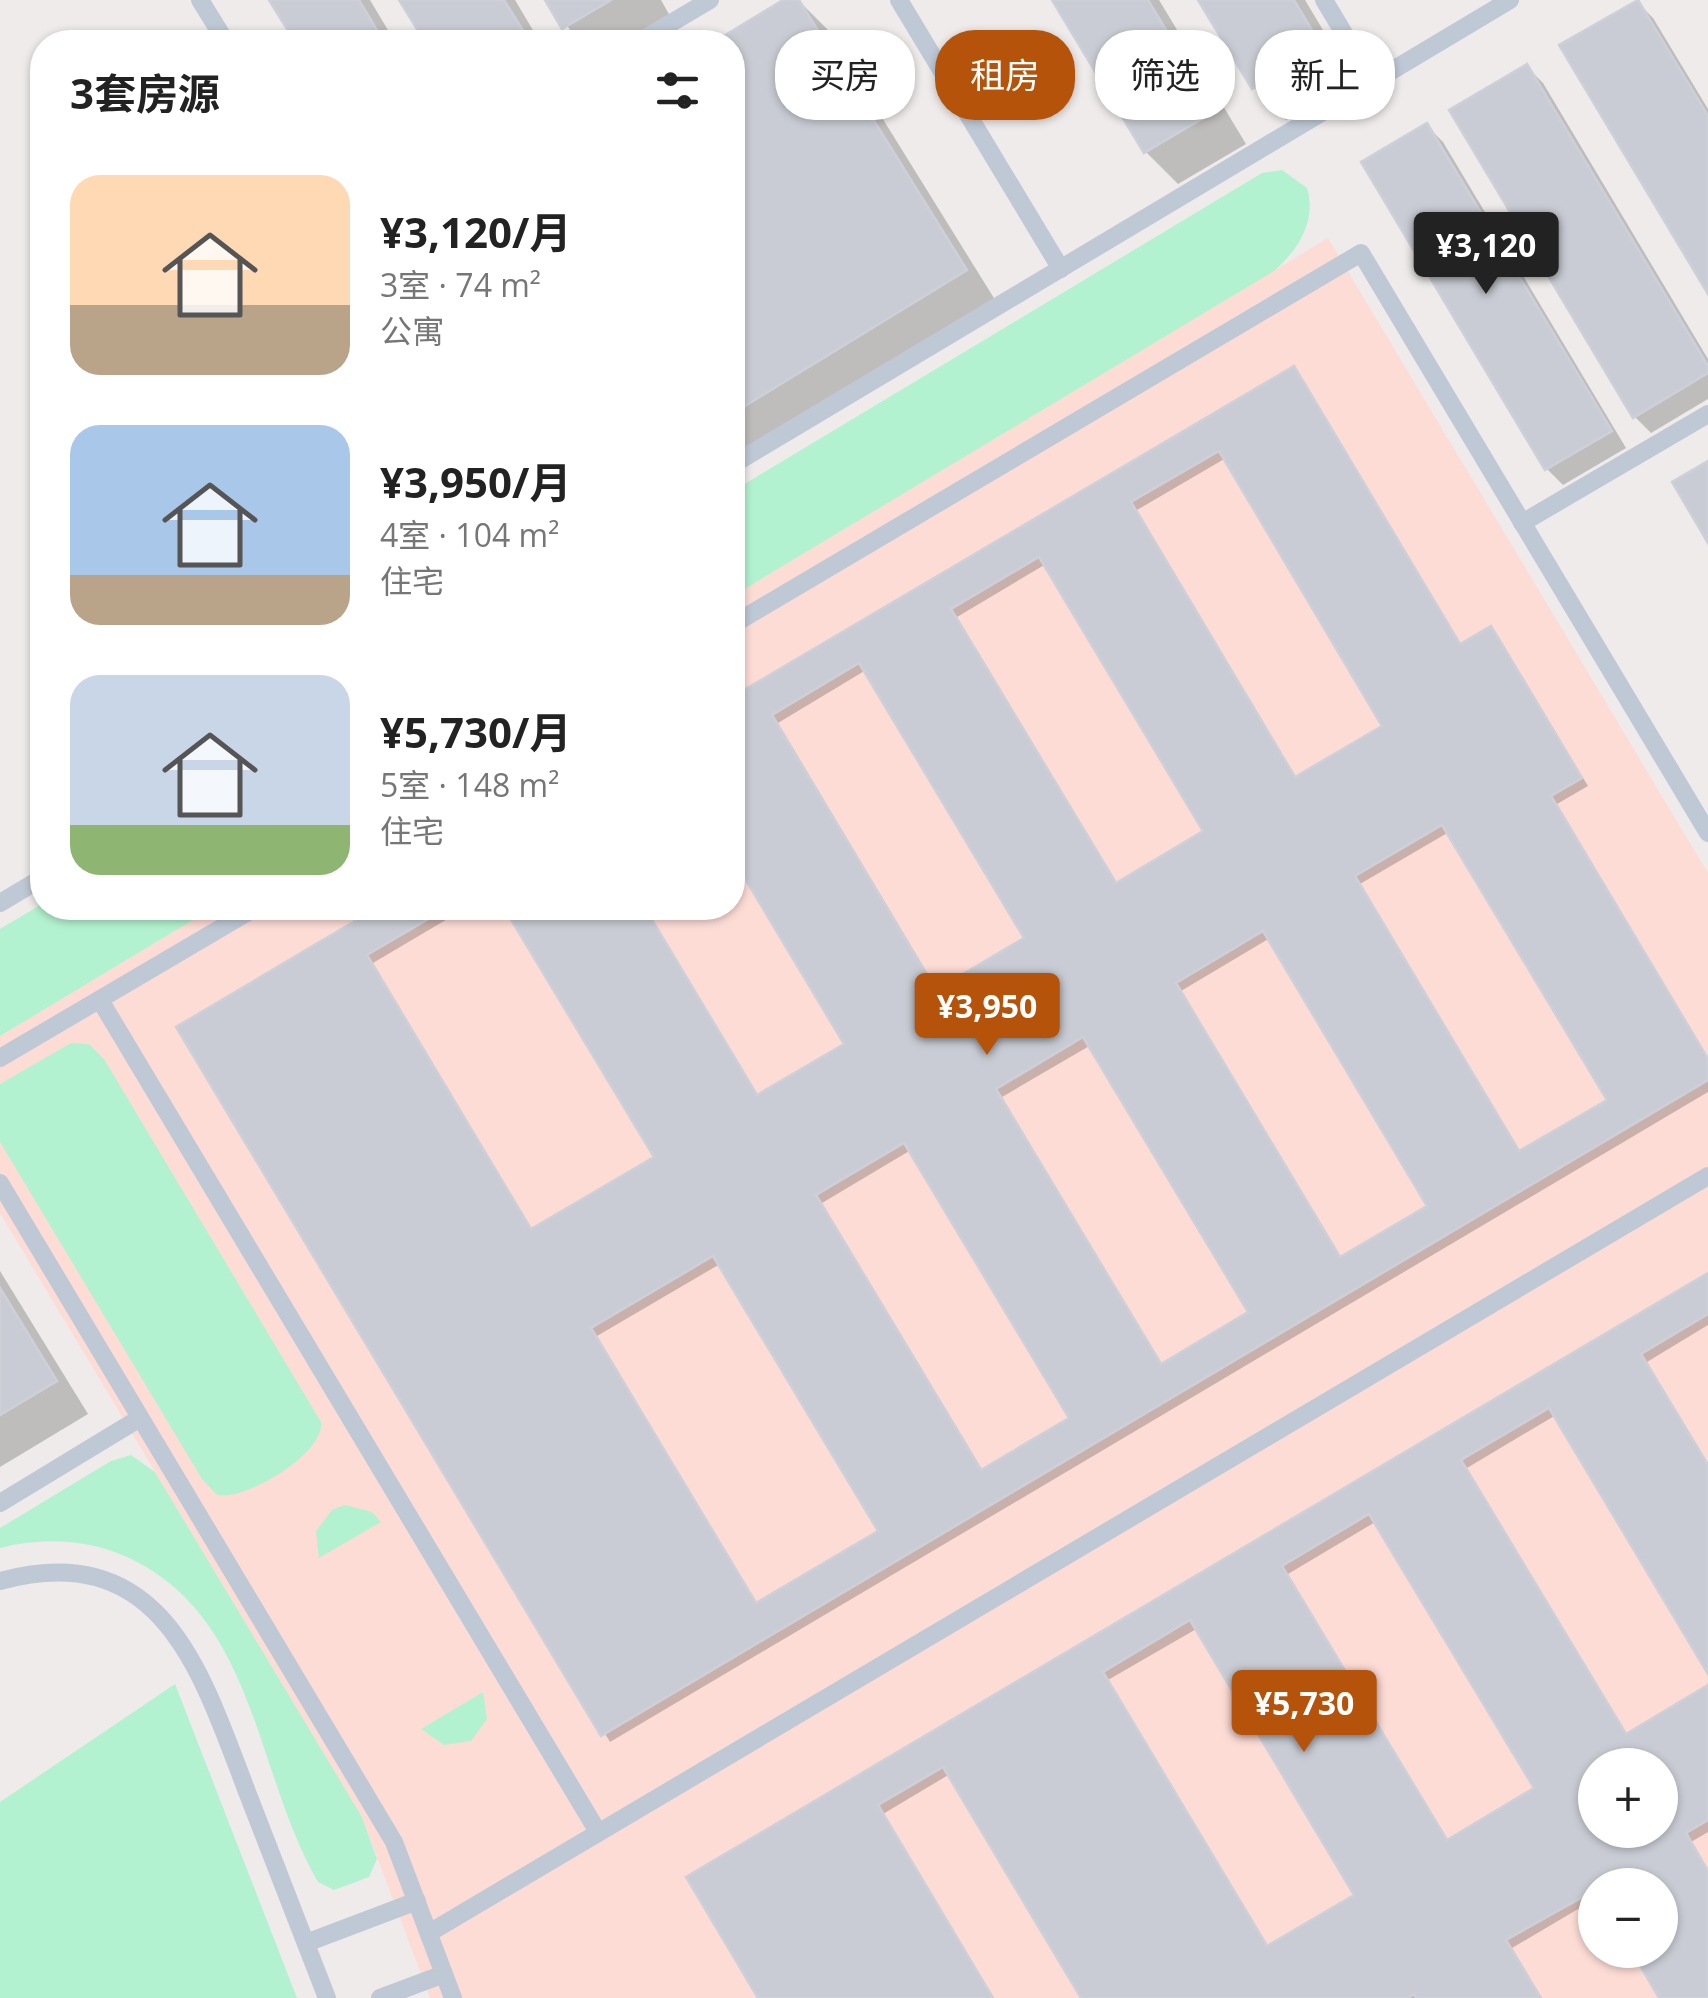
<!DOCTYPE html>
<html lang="zh">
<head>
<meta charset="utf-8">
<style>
	:root { --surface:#fff; --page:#f6f6f6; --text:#222; --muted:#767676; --accent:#b45309 }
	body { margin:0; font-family:"Open Sans","Noto Sans SC",sans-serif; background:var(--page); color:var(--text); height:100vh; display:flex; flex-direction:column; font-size:38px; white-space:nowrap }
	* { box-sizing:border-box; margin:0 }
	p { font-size:32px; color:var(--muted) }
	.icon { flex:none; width:55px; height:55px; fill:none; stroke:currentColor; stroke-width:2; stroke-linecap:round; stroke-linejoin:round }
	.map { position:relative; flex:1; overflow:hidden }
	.details { position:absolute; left:30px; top:30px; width:715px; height:890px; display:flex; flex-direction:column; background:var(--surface); border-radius:40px; box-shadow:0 2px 8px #0004 }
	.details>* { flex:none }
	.guide { position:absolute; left:775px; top:30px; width:782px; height:90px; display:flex; gap:20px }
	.fabs { position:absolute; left:1578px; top:1748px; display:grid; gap:20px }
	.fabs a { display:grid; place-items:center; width:100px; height:100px; border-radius:50%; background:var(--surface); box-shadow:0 2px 8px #0004; font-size:50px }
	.price { position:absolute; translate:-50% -85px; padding:0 22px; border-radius:10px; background:var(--accent); color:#fff; font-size:32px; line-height:65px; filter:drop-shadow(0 2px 5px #0008) }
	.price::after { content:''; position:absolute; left:50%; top:60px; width:30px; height:22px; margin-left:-15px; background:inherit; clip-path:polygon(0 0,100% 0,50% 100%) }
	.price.current { background:#222; color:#fff }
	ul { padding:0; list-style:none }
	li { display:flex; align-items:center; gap:30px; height:250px; padding:0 40px }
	li span { display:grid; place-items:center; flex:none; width:280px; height:200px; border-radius:30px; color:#555 }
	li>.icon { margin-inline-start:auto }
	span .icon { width:120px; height:120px; fill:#fffc; stroke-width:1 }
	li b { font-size:42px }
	h2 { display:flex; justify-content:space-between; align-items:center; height:120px; padding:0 40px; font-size:42px }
	.pill { padding:0 35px; border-radius:40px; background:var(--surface); box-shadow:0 2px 8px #0004; font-size:35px; line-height:90px }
	.pill.current { background:var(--accent); color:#fff }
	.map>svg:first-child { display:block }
	.medical { fill:#fddcd6; fill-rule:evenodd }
	.green { fill:#b3f2d0 }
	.shadow { fill:#0003; fill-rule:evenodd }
	.building { fill:#c9ccd4; stroke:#ced0d8; stroke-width:2.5; fill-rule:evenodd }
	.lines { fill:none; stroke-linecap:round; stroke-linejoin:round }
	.service { stroke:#bfc9d5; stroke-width:18 }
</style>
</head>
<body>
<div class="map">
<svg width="1708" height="1998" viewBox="0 0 1708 1998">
	<rect width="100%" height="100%" fill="#efebeb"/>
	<path class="medical" d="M1328,238L1708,873V1998H430L362,1817L0,1213V1036L213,908H732L733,596ZM1595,1765H1660V1830H1595ZM1595,1885H1660V1950H1595Z"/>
	<g class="green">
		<path d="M1282,170L1307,188C1317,221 1298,250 1274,271L733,596V491L1262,173Z"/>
		<path d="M42,904V908H213L0,1036V929Z"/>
		<path d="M71,1043L89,1044L104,1059L321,1422C325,1454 245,1501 217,1495L202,1479L0,1142V1084Z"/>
		<path d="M131,1455L155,1472L362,1817L377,1859L369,1877L334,1890L318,1882C254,1772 257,1617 127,1557C87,1539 42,1537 0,1548V1528L111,1461Z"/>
		<path d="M345,1505L372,1512L381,1522L319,1558L316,1531L332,1510Z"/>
		<path d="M175,1684L297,1998H0V1802Z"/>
		<path d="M483,1692L487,1719L471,1741L444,1745L421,1729Z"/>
	</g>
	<g class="shadow">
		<path d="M272,0H370L395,42H297Z"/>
		<path d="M402,0H515L540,42H428Z"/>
		<path d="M548,0H661L670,16L626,42H579Z"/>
		<path d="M788,0H798L827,29L997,303L732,466V42H719Z"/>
		<path d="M1055,0H1159L1246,144L1178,184L1146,152Z"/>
		<path d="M1201,0H1305L1353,80L1286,120L1254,87Z"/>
		<path d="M1637,2L1653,18L1708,109V289Z"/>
		<path d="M1527,67L1543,83L1708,359V399L1651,433L1635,417L1453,111Z"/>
		<path d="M1427,126L1443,142L1626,448L1563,485L1547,469Z"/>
		<path d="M1293,369L1462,646L1491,629L1498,636L1588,786L1557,804L1708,1058V1092L610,1742L179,1028L382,908H466L373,963L533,1231L657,1158L507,908H645L759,1097L848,1045L732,700ZM1226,458L1386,726L1297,779L1137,510ZM1046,564L1206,832L1118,885L957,617ZM866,670L1027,939L938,991L778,723ZM1449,832L1610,1101L1521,1153L1360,884ZM1270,938L1431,1206L1342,1259L1181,991ZM1091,1045L1251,1313L1162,1366L1002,1097ZM911,1150L1072,1419L983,1471L822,1203ZM720,1264L881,1532L757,1605L597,1336Z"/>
		<path d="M0,1271L88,1414L0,1467Z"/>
		<path d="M1708,1276V1325L1647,1362L1708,1464V1669L1556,1415L1467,1468L1628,1736L1708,1688V1832L1691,1842L1708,1869V1998H1662L1634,1950H1660V1885H1595V1899L1512,1948L1542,1998H1084L950,1774L883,1814L994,1998H761L690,1878ZM1377,1521L1538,1789L1448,1842L1288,1574ZM1198,1628L1358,1896L1269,1948L1108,1680ZM1595,1765H1660V1830H1595Z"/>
	</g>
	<g class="building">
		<path d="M269,0H359L384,42H295Z"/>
		<path d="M399,0H504L530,42H425Z"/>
		<path d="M545,0H611L562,29Z"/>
		<path d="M783,0H799L967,270L732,414V42H714Z"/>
		<path d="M1052,0H1148L1215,111L1144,153Z"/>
		<path d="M1198,0H1294L1322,47L1252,89Z"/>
		<path d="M1638,0L1708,116V294L1559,45Z"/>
		<path d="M1527,64L1708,366V373L1633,418L1449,110Z"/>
		<path d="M1427,123L1612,431L1545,470L1361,162Z"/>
		<path d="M1294,366L1460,644L1491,626L1582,778L1551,796L1708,1059V1080L601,1736L176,1027L377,908H447L367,955L531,1229L654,1157L504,908H645L757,1095L844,1044L732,857V697ZM1219,451L1382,726L1295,777L1131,502ZM1039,557L1203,831L1116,883L951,609ZM859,663L1024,938L936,990L772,715ZM1442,825L1607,1100L1519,1151L1355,876ZM1263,931L1427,1206L1340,1257L1176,983ZM1083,1037L1248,1312L1161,1364L996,1089ZM904,1143L1069,1418L981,1470L816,1195ZM713,1256L878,1531L756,1603L591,1328Z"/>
		<path d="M1708,461V543L1672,482Z"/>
		<path d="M1708,1273V1314L1641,1354L1708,1465V1674L1549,1408L1461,1460L1626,1734L1708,1685V1820L1686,1833L1708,1871V1998H1659L1631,1950H1660V1885H1595V1890L1506,1940L1541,1998H1416L1414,1994L1408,1998H1081L943,1767L878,1805L993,1998H758L686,1877ZM1369,1514L1534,1788L1447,1840L1282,1566ZM1190,1620L1354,1895L1267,1946L1103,1672ZM1595,1765H1660V1830H1595Z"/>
		<path d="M0,1288L57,1381L0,1415Z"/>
	</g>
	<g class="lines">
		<g class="service">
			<path d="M200,0L226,42"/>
			<path d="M899,0L1061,269"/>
			<path d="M1324,0L1373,82"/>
			<path d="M639,42L710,0"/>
			<path d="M732,465L1510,0"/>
			<path d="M1522,523L1708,414"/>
			<path d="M732,625L1361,253L1708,833"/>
			<path d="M0,903L42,878"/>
			<path d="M100,1000L598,1832"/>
			<path d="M0,1058L255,908"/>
			<path d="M0,1183L394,1842L453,1998"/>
			<path d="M0,1503L140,1418"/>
			<path d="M0,1581C165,1536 203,1678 249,1797C275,1864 301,1931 327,1998"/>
			<path d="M429,1933L1708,1176"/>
			<path d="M306,1943L417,1901"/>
			<path d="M380,1998L444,1974"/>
		</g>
	</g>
</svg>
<div class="fabs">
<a>+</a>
<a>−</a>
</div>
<b class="price current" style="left:1486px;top:297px">¥3,120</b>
<b class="price" style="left:987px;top:1058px">¥3,950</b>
<b class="price" style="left:1304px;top:1755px">¥5,730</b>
<div class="guide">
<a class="pill">买房</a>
<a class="pill current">租房</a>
<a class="pill">筛选</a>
<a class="pill">新上</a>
</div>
<section class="details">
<h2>3套房源<svg class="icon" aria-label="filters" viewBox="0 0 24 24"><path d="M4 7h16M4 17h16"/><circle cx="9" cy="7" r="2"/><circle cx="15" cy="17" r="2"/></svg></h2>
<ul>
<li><span style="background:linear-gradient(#ffd9b3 65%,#b9a48a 0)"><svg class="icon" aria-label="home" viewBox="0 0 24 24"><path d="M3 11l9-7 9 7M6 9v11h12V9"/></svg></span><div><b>¥3,120/月</b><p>3室 · 74 m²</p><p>公寓</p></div></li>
<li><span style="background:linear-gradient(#a9c7e8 75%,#b9a48a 0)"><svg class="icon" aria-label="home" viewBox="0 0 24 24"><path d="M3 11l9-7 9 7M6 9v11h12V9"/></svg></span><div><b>¥3,950/月</b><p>4室 · 104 m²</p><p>住宅</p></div></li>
<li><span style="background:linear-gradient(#c9d6e8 75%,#8fb573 0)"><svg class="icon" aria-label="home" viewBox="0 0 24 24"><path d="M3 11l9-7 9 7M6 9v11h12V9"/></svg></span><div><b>¥5,730/月</b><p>5室 · 148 m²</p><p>住宅</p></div></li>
</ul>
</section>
</div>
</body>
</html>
